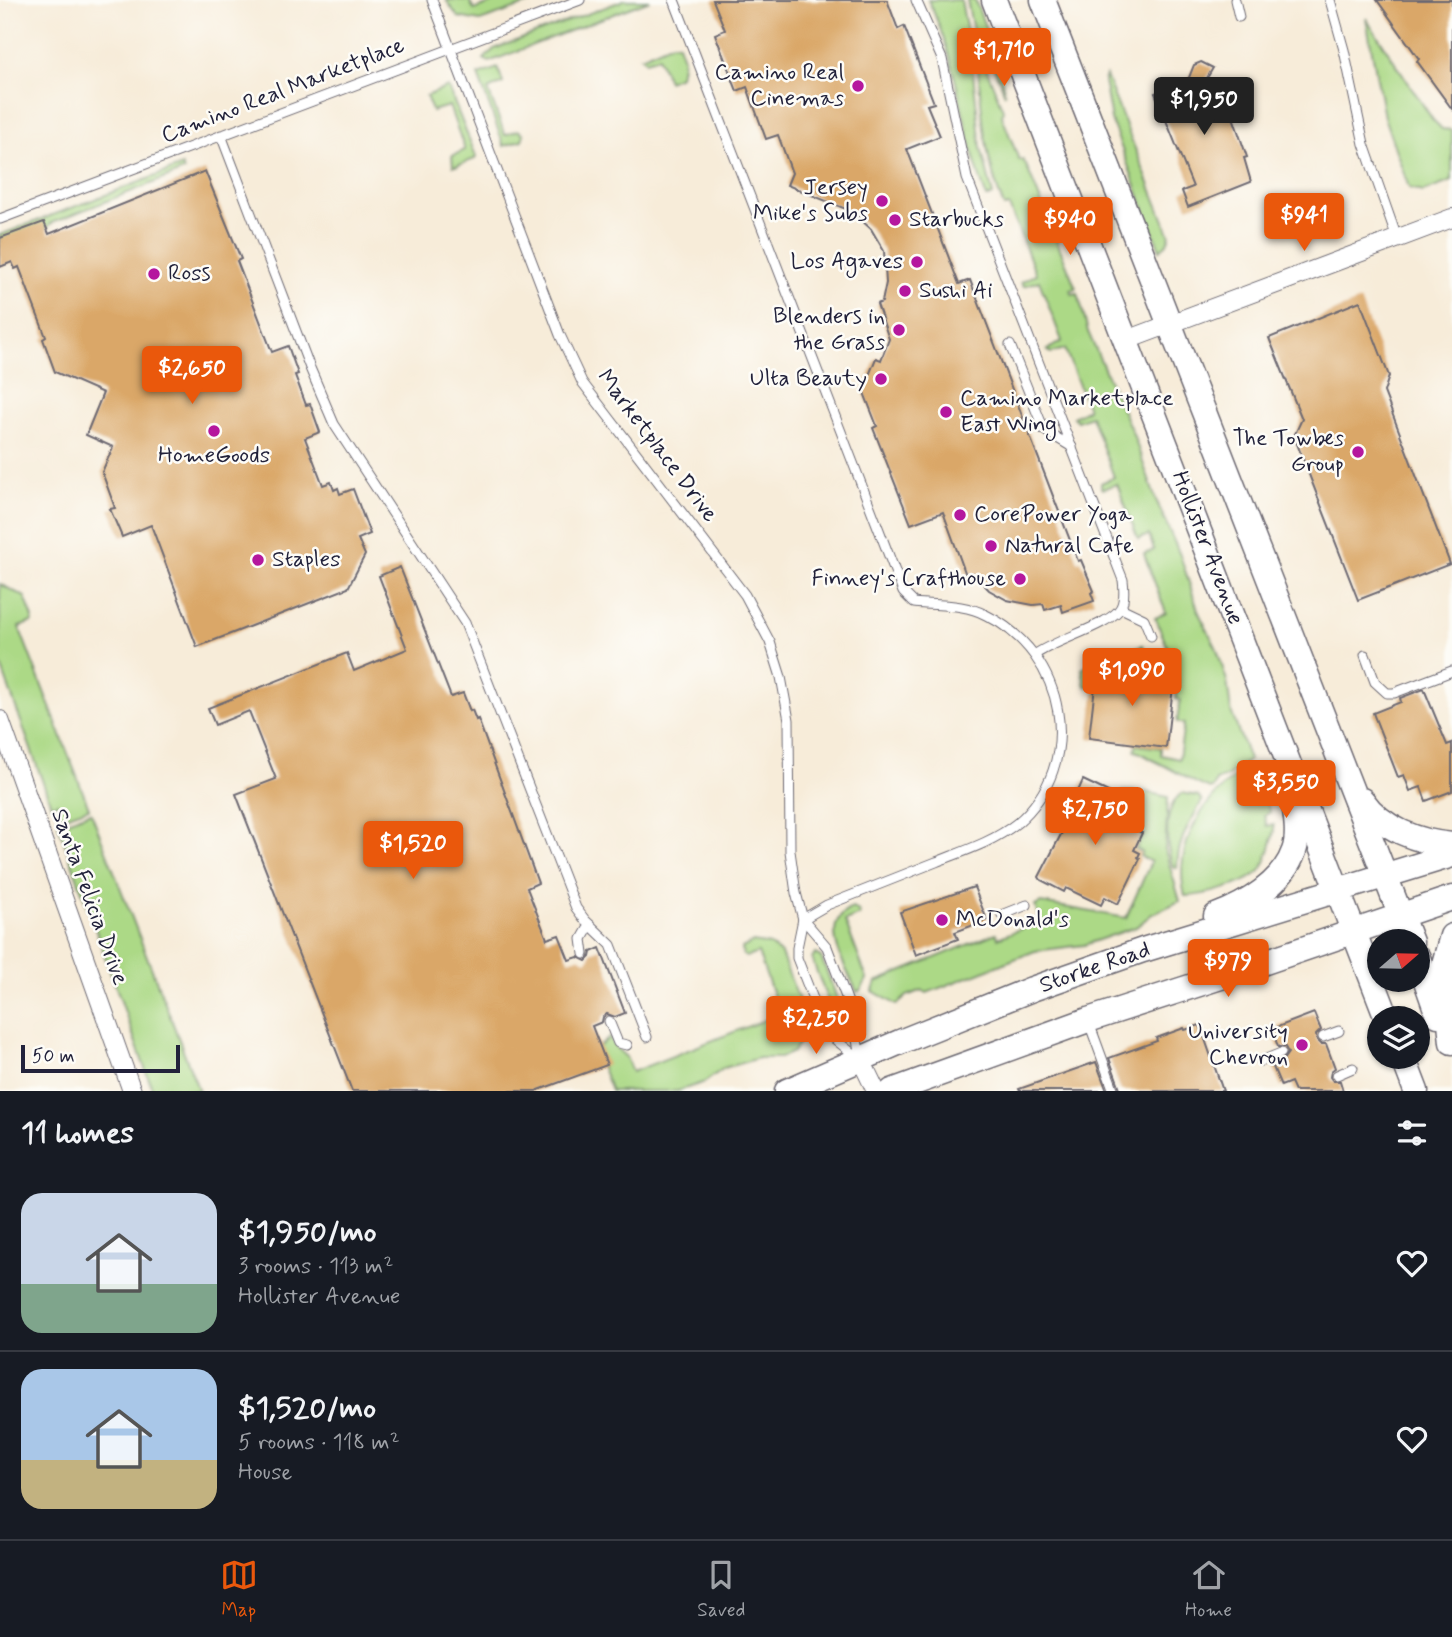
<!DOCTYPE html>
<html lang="en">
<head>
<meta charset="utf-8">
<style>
	:root { --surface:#171b24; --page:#242831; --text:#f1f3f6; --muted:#9ea1a6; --line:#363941; --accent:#ea580c }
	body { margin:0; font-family:Mynerve,sans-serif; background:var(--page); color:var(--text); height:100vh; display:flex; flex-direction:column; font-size:26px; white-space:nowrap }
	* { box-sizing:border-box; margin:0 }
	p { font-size:23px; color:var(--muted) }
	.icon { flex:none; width:38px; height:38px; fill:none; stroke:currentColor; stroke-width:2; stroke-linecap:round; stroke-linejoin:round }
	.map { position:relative; height:1091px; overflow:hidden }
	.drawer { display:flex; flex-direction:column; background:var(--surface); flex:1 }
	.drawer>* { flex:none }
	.needle { width:46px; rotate:70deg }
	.fabs { position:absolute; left:1367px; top:929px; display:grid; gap:14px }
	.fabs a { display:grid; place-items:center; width:63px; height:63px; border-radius:50%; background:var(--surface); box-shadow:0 2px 5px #0004; font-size:35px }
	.scale { position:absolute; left:21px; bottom:18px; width:159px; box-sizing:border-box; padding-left:7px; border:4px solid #22223b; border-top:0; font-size:19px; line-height:24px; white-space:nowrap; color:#22223b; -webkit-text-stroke:5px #fdfcf7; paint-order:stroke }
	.price { position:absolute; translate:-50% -60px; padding:0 16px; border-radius:7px; background:var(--accent); color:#fff; font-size:23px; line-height:46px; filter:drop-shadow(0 2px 4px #0008) }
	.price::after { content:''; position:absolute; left:50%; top:42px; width:21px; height:16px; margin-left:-10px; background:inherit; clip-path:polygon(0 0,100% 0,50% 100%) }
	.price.active { background:#222; color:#fff }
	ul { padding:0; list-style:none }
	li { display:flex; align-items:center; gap:21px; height:175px; padding:0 21px }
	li+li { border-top:2px solid var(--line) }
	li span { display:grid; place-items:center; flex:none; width:196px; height:140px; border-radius:21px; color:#555 }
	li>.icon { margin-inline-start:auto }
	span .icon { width:84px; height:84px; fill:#fffc; stroke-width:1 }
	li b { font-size:30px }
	h2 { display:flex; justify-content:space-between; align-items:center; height:84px; padding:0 21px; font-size:30px }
	.tabs { display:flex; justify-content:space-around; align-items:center; height:98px; border-top:2px solid var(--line); background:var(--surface); font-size:19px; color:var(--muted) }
	.tabs a { display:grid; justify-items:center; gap:4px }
	.tabs .active { color:var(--accent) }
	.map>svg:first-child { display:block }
	.green { fill:#acd986; stroke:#677e60; stroke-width:2 }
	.building { fill:#daa768 }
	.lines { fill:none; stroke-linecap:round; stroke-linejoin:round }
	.service-casing { stroke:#6d6972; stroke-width:11 }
	.minor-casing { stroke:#6d6972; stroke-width:20 }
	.secondary-casing { stroke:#6d6972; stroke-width:27 }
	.service { stroke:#fff; stroke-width:9 }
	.minor { stroke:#fff; stroke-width:18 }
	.secondary { stroke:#fff; stroke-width:24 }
	.poi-dot { fill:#b5179e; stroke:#fdfcf7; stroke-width:2.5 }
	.labels { text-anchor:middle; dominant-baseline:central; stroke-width:5; stroke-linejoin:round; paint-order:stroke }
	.poi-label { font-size:23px; fill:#22223b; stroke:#fdfcf7; text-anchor:end }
	.street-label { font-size:23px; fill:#22223b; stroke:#fdfcf7 }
</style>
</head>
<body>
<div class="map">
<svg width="1452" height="1091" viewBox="0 0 1452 1091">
	<rect width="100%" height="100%" fill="#fdfcf7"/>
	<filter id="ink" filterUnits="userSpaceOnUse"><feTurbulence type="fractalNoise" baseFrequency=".0143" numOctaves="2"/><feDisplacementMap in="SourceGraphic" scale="14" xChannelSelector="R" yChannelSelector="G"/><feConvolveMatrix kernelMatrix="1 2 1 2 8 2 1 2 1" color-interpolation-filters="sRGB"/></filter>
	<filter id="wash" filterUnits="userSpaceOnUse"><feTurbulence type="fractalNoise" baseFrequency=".00686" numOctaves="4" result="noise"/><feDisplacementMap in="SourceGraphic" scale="28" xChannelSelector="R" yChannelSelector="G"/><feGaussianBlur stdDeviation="1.57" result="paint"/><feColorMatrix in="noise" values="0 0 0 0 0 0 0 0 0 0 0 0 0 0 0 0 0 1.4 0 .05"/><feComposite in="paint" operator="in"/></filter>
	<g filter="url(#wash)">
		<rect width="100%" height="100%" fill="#f7ecd9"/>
		<g class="green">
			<path d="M446,0H469L474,10L501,0H540L480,21L458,17Z"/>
			<path d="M624,0H650L489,62L484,59L494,49Z"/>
			<path d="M928,0H961L971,54L981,148L993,195L987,198C962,133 959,63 928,0Z"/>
			<path d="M967,0H975L999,64L1005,94L988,53L982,47H976Z"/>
			<path d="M1366,18L1433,120L1442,129L1452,130V181L1423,192L1409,188L1384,117Z"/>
			<path d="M672,43L678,44L683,58L680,76L668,81L658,57L646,61L641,57Z"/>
			<path d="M980,53L1003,110L1002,116L1019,160H1023L1026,165L1076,288L1071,290L1072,294L1078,293L1088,332L1133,434L1156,500L1180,555L1199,613L1216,647L1227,681L1231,711L1249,760L1228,776L1216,781L1214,787L1210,789C1188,781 1173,769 1155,761C1147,758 1144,753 1135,751L1136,745L1161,748V755L1179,759L1184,724L1177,722L1180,700L1176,699L1178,680L1167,677L1170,653L1155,618L1166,613L1144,554L1154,550L1149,535L1138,539L1117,484L1103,489L1101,488V483L1114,477L1091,416L1077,421L1073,417L1088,409L1065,349L1051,353L1047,350L1062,341L1039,281L1024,286L1021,282L1036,274L1009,206L1004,207C984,159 981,105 977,54Z"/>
			<path d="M498,68L503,83L488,90L505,135L518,130L524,134L522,140L504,146L478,75Z"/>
			<path d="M1106,76L1170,236L1166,245L1160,250L1111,120L1104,81Z"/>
			<path d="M448,87L476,156L475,159L456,166H453L452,156L465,150L449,106L432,111L426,96Z"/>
			<path d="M182,166L184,171L53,222L43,231L0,246V235Z"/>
			<path d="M0,584L25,597L33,618L32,622L19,627L89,808L62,817L57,803L51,805L0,663Z"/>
			<path d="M1143,645L1144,649L1136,652L1130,676L1097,688L1085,686L1082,668C1093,661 1104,660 1116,657C1125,654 1134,648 1143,645Z"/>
			<path d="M1249,768L1255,771L1270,812L1264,815L1267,826L1274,825C1275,835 1266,865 1259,872C1245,885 1204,896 1185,896C1172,845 1205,793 1249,768Z"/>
			<path d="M1125,791L1145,792L1168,797L1165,850L1180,901L1152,914L1136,927L1084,945L1035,951L927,993L922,990L907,996L897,1005L873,991L876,982L996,933L998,938L1040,921L1035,906L1041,903L1126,918L1151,862L1140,856L1142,852L1136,849L1144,832L1130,826L1139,806L1121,797L1122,792Z"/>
			<path d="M1182,793L1198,796L1202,801C1189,825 1178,839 1177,868L1173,867C1165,846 1163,807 1182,793Z"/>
			<path d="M91,812L199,1091H200H153L58,824Z"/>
			<path d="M852,908L857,910L860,915L845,921L867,979L861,990L857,992C847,969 816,923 852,908Z"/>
			<path d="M753,942L770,945L781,954L812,1034L802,1038L793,1052L780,1058H759L724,1068L705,1082L678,1091H611L595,1050L610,1037L613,1045L626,1057L632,1072L780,1014L758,953L746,957L743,955L742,948Z"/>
			<path d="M815,954L821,957L844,1016L841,1022L835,1020L812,959Z"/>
		</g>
		<g id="blocks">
			<g class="building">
				<path d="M713,0H887L898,29L904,26L934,103L927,105L940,136L907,149L959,284L970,280L1078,561L1081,560L1094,591L1091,593L1094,601L1063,612L1061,605L1045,610L1043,604L1033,605L1007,600L989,590L973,573L966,575L943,512L911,524L873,428L877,426L863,390L876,358L881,360L889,339L877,304L882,302L886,283L884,251L871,229L851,211L787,185L792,173L778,135L766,139L747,87L737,91L715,34L725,30Z"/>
				<path d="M1377,0H1452V109L1417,61L1419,59Z"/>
				<path d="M1201,62L1213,68L1207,78L1216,101L1226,97L1247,157L1244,158L1251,182L1188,207L1182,191L1193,187L1155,93L1188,80L1194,65Z"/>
				<path d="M205,171L241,259L237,261L272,352L288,346L298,374L295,375L306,405L310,404L320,432L305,438L323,485L331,482L334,490L338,488L340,494L353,489L370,534L358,539L365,555L348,588L197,647L151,525L122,537L110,509L115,508L102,472L113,447L86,435L103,393L55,372L43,339L46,337L19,267L15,269L12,262L0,267V238L44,222L49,234Z"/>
				<path d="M1360,301L1389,376L1384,392L1450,564L1358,600L1294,436L1302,419L1269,338Z"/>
				<path d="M400,567L451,697L463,693L470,711L472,710L476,720L478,719L538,883L527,888L547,939L559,935L569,960L578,957L586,961L590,957L591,952L600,948L625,1013L615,1017L607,1014L603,1017L602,1022L592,1026L607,1065L536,1091H352L236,794L276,779L249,711L215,725L208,708L347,653L354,671L407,649L379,576Z"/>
				<path d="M1097,669L1174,678L1166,748L1089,738Z"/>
				<path d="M1424,689L1447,745L1452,743V791L1426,801L1421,787L1410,791L1404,775L1398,777L1373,713L1401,702L1400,698Z"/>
				<path d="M1083,780L1138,806L1128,826L1142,833L1134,850L1140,853L1138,857L1140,859L1118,904L1105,897L1101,905L1066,888L1064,892L1041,880L1039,877L1070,817L1062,806L1075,798Z"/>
				<path d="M974,887L987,920L955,932L958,939L916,955L900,912Z"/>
				<path d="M1314,1013L1321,1030L1316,1035L1317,1040L1321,1044H1326L1335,1068L1331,1071L1330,1077L1333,1081H1340L1343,1091H1295L1291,1082L1281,1086L1273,1067L1284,1063L1283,1060L1288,1053L1285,1047H1278L1272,1029Z"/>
				<path d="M1200,1025L1223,1091H1121L1109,1058L1157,1041L1156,1038L1184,1028L1185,1030Z"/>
				<path d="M1096,1062L1107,1091H1020L1019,1089Z"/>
			</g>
		</g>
	</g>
	<g filter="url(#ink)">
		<use href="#blocks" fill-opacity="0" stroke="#6d6972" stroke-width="2"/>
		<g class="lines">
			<g class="service-casing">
				<g id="service">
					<path d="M432,0L560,335L582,382L745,595L770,642L781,677L789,720L790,851L796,893L803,919L827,947L852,1013L860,1056"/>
					<path d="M674,0L903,592L914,603C938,606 963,603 986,615C1066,654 1087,763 1017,823C993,842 964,851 936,862C900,876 863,891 827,905L803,919"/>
					<path d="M916,0L942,59L967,178L1123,580C1124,588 1125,599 1121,607C1113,624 1055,640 1036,654"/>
					<path d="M1235,0L1239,17"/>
					<path d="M1330,0L1344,50L1364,144L1397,238"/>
					<path d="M221,135L310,368L334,424L465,623L576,908L585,920L611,945L647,1037"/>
					<path d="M0,219L580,0"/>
					<path d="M1010,345L1044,430L1072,447"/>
					<path d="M1121,608L1144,619L1151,636"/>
					<path d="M1365,655L1375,682L1387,693H1394L1452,671"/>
					<path d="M1002,915L1027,905"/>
					<path d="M803,919L797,948V958L826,1032L857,1057"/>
					<path d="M584,954L582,939L590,925"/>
					<path d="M1088,1020L1114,1091"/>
					<path d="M609,1021L618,1043L627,1045"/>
					<path d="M1323,1037L1339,1031"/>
					<path d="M1261,1061L1281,1053"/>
					<path d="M1337,1075L1353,1068"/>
				</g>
			</g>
			<g class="minor-casing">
				<g id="minor">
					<path d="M1127,340L1452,218"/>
					<path d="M0,720L132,1091"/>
					<path d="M861,1060L876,1091"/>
				</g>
			</g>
			<g class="secondary-casing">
				<g id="secondary">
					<path d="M994,0L1387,1018"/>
					<path d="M1043,0L1411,942"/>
					<path d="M1362,800C1382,829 1418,842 1452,845"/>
					<path d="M1216,916C1246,905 1283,883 1294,851C1300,835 1295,812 1293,796"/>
					<path d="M1452,936L1444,964L1452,1042"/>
					<path d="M1418,958L1438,1015"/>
					<path d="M1403,1057L1416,1091"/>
					<path d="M787,1091L900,1042L1032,989L1143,950L1452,855"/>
					<path d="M892,1091L1088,1020L1230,974L1452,898"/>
				</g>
			</g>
			<use href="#service" class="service"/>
			<use href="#minor" class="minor"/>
			<use href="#secondary" class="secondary"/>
		</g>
	</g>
	<g class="poi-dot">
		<circle cx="858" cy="86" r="7"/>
		<circle cx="882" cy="201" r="7"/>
		<circle cx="895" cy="220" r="7"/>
		<circle cx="917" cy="262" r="7"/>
		<circle cx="154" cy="274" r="7"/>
		<circle cx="905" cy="291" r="7"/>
		<circle cx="899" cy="330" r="7"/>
		<circle cx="881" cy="379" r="7"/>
		<circle cx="946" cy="412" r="7"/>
		<circle cx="214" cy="431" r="7"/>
		<circle cx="1358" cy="452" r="7"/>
		<circle cx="960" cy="515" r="7"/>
		<circle cx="991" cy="546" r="7"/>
		<circle cx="258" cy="560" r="7"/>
		<circle cx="1020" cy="579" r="7"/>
		<circle cx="942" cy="920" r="7"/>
		<circle cx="1302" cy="1045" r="7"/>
	</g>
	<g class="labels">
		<g class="poi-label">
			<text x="844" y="73">Camino Real<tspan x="844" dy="26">Cinemas</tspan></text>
			<text x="868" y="188">Jersey<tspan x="868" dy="26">Mike's Subs</tspan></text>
			<text x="909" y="220" text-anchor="start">Starbucks</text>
			<text x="903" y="262">Los Agaves</text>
			<text x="168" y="274" text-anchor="start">Ross</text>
			<text x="919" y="291" text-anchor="start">Sushi Ai</text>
			<text x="885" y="317">Blenders in<tspan x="885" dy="26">the Grass</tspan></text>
			<text x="867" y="379">Ulta Beauty</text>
			<text x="960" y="399" text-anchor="start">Camino Marketplace<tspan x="960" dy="26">East Wing</tspan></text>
			<text x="1344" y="439">The Towbes<tspan x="1344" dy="26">Group</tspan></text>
			<text x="214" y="456" text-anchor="middle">HomeGoods</text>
			<text x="974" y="515" text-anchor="start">CorePower Yoga</text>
			<text x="1005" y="546" text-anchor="start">Natural Cafe</text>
			<text x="272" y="560" text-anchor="start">Staples</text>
			<text x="1006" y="579">Finney's Crafthouse</text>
			<text x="956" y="920" text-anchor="start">McDonald's</text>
			<text x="1288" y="1032">University<tspan x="1288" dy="26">Chevron</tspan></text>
		</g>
		<g class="street-label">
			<text transform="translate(283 91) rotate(-21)">Camino Real Marketplace</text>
			<text transform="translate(657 446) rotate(53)">Marketplace Drive</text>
			<text transform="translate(1207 548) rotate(69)">Hollister Avenue</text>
			<text transform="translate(89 897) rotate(70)">Santa Felicia Drive</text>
			<text transform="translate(1095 968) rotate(-19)">Storke Road</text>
		</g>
	</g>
</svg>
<div class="fabs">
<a><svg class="needle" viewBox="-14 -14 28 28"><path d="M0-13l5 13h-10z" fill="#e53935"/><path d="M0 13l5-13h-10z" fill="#9ea1a6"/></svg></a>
<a><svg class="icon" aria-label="layers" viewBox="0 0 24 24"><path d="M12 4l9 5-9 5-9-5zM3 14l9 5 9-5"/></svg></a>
</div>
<div class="scale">50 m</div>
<b class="price" style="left:1004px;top:88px">$1,710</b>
<b class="price active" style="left:1204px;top:137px">$1,950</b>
<b class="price" style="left:1304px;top:253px">$941</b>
<b class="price" style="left:1070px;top:257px">$940</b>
<b class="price" style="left:192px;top:406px">$2,650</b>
<b class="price" style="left:1132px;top:708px">$1,090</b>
<b class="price" style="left:1286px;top:820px">$3,550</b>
<b class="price" style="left:1095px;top:847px">$2,750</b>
<b class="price" style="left:413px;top:881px">$1,520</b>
<b class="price" style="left:1228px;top:999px">$979</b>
<b class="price" style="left:816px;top:1056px">$2,250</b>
</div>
<section class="drawer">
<h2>11 homes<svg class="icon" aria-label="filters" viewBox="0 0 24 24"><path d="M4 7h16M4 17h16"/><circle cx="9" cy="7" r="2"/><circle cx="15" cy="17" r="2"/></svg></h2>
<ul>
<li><span style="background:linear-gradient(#c9d6e8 65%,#7fa58c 0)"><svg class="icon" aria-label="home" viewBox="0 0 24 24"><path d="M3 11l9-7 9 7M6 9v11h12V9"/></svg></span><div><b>$1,950/mo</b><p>3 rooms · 113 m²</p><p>Hollister Avenue</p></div><svg class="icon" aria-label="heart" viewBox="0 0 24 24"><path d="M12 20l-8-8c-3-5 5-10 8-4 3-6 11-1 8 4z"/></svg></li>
<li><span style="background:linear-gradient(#a9c7e8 65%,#c2b280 0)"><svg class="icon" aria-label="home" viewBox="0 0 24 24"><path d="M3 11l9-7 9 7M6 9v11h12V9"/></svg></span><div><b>$1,520/mo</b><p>5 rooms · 118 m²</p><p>House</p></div><svg class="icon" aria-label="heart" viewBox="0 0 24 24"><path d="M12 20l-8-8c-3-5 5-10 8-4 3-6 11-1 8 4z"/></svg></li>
</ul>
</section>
<nav class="tabs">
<a class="active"><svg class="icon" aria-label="map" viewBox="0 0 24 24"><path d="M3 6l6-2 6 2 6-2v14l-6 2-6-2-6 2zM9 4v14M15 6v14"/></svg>Map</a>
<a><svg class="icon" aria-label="saved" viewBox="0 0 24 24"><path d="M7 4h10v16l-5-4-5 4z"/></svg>Saved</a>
<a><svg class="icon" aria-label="home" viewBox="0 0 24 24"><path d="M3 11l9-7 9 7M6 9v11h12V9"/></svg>Home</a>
</nav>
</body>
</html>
